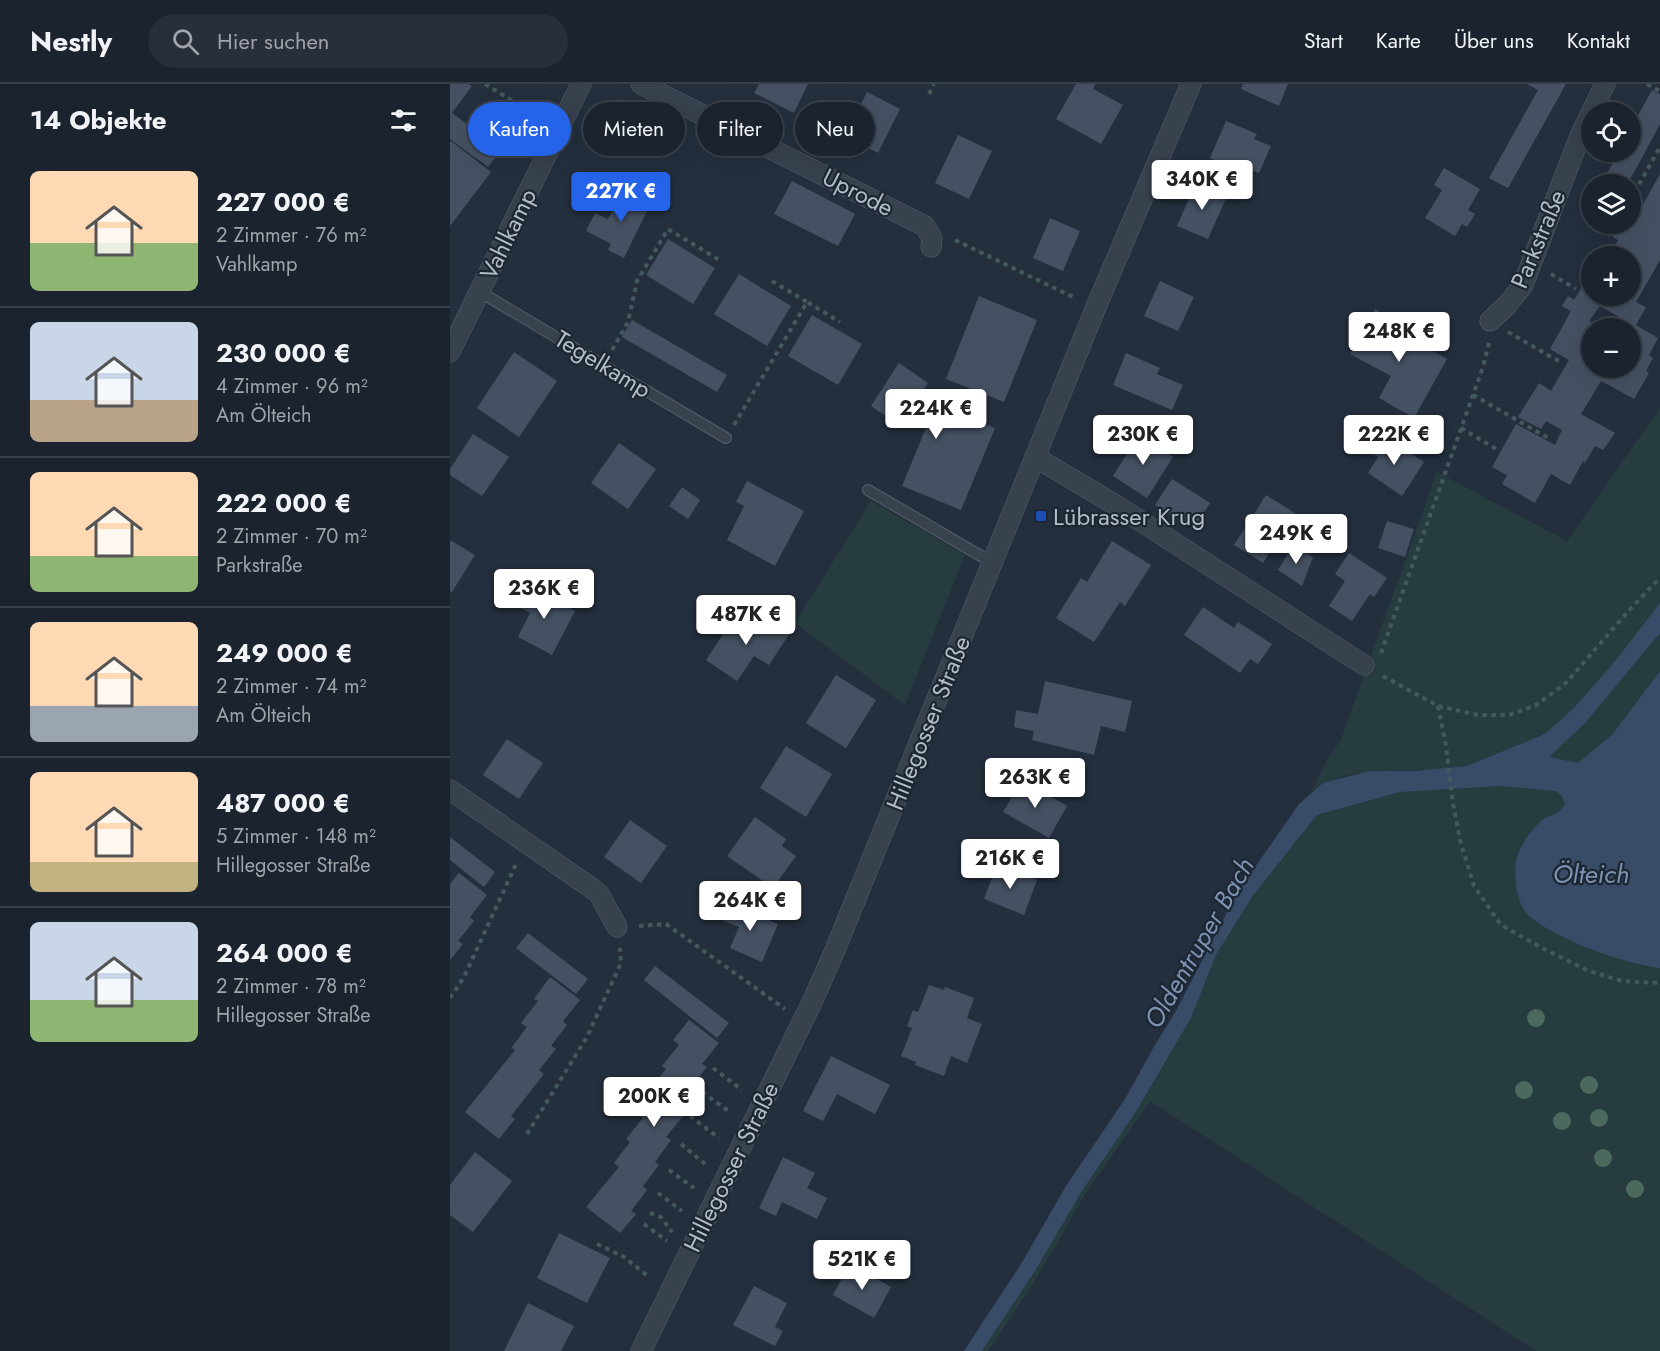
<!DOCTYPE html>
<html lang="de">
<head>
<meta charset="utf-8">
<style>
	:root { --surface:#1b232e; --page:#282f3a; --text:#f1f3f6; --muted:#a0a4aa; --line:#39404a; --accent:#2563eb }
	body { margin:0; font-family:Jost,sans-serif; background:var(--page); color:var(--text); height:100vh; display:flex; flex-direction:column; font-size:22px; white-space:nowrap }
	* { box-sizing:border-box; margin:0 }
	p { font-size:20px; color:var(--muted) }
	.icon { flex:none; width:33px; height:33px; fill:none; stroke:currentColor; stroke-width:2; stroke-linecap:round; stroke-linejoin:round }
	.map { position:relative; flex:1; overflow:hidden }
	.details { display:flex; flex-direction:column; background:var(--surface); width:450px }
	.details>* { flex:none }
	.top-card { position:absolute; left:18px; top:18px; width:570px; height:54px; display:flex; gap:12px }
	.controls { position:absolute; left:1131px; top:18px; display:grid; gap:12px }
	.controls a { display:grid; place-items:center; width:60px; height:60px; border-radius:50%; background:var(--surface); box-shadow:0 6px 24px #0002,0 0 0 2px var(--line); font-size:30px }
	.price { position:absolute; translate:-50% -51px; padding:0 14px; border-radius:6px; background:#fff; color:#222; font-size:20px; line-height:39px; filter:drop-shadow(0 2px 3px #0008) }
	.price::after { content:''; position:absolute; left:50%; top:36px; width:18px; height:14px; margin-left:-9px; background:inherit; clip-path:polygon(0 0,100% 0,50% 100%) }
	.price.current { background:var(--accent); color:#fff }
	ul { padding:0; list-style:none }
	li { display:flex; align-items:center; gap:18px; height:150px; padding:0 30px }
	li+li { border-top:2px solid var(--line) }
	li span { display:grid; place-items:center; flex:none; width:168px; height:120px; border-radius:9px; color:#555 }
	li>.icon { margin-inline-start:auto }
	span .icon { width:72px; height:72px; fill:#fffc; stroke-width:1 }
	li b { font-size:26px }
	h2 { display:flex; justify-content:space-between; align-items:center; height:72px; padding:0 30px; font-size:26px }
	.chip { padding:0 21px; border-radius:27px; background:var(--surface); box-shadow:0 6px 24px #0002,0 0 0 2px var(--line); font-size:21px; line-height:54px }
	.chip.current { background:var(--accent); color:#fff }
	header { display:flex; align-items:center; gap:36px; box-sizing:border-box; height:84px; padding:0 30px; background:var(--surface); border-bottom:2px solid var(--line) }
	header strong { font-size:28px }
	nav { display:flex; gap:33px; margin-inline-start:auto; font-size:21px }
	.search { width:420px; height:54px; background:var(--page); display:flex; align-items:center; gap:15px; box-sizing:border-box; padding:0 21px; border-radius:33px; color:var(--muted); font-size:22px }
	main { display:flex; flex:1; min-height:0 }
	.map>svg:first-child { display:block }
	.green { fill:#263c3f }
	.water { fill:#394c67 }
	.building { fill:#455162; fill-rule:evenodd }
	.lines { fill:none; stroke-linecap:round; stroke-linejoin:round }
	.lane-casing { stroke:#565f6c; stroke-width:12 }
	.street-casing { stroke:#565f6c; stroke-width:21 }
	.path { stroke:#44595c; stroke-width:4; stroke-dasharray:4.5 4.5; stroke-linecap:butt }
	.lane { stroke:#38414e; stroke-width:10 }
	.street { stroke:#38414e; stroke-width:20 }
	.tree { fill:#4b6a5d }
	.transit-dot { fill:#1a4fb4; stroke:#1d2633; stroke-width:2 }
	.labels { text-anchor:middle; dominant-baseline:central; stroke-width:4.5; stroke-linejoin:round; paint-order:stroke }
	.street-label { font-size:24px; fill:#b4bcc9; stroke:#1d2633 }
	.poi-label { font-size:24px; fill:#b4bcc9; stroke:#1d2633; text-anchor:start }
	.water-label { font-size:26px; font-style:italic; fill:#7c92b1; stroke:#1d2633 }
</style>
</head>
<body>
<header>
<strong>Nestly</strong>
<div class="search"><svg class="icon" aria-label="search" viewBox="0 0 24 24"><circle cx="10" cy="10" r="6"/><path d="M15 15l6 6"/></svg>Hier suchen</div>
<nav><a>Start</a><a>Karte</a><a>Über uns</a><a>Kontakt</a></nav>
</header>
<main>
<section class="details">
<h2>14 Objekte<svg class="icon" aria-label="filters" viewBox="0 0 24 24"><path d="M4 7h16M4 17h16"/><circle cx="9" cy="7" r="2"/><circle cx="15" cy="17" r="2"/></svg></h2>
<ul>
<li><span style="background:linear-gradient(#ffd9b3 60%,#8fb573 0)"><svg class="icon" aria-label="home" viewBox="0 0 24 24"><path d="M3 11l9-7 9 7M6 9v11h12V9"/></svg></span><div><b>227 000 €</b><p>2 Zimmer · 76 m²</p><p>Vahlkamp</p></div></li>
<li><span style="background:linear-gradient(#c9d6e8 65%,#b9a48a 0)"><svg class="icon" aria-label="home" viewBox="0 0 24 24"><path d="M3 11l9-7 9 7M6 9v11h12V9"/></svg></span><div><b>230 000 €</b><p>4 Zimmer · 96 m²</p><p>Am Ölteich</p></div></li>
<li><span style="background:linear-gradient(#ffd9b3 70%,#8fb573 0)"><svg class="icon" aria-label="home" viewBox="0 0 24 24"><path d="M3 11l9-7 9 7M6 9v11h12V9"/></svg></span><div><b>222 000 €</b><p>2 Zimmer · 70 m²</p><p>Parkstraße</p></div></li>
<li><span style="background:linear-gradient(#ffd9b3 70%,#9aa5b1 0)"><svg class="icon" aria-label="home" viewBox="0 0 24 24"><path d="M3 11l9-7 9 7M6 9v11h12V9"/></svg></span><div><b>249 000 €</b><p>2 Zimmer · 74 m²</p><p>Am Ölteich</p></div></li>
<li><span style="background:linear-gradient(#ffd9b3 75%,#c2b280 0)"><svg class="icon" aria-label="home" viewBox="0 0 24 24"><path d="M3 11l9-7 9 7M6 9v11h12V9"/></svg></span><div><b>487 000 €</b><p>5 Zimmer · 148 m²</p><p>Hillegosser Straße</p></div></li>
<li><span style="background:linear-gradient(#c9d6e8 65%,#8fb573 0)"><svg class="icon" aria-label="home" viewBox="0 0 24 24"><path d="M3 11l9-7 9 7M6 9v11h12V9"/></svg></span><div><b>264 000 €</b><p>2 Zimmer · 78 m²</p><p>Hillegosser Straße</p></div></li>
</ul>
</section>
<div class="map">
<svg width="1210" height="1267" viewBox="0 0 1210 1267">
	<rect width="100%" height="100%" fill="#242f3e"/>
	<g class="green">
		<path d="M1210,324V1267H1086L700,1017L634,1112L588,1192L538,1267H532L585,1187L632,1107L687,1026L741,934L766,871L802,813L867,731L950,708L1051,702L1093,650C1071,661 1040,677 1016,682C966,693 902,674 860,710L880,670L890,658L987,388L1117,457Z"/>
		<path d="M421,417L515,471L455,621L345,539Z"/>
	</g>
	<path class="water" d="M1210,519V549L1136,638L1099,673L1128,679L1162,651L1210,587V884C1175,880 1104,855 1078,831C1066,819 1063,789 1067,773C1070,762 1081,746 1090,738C1099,729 1105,735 1115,720L1112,712L1106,707L1051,702L950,708L867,731L802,813L766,871L741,934L687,1026L632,1107L585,1187L532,1267H514L571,1180L616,1102L675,1015L705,961L727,925L787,809L849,720L873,699L919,687H965L1017,682L1095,650L1124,624L1166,576Z"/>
	<g class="building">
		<path d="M0,0H18L22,2L2,29L51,66L38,83L0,55Z"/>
		<path d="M309,0H358L344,29L304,9Z"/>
		<path d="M626,0H645L643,5L673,21L651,60L606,35Z"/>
		<path d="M793,0H838L829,22L791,5Z"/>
		<path d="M1077,0H1116L1058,104L1039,94L1088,6Z"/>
		<path d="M1202,6L1210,10V40L1186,85L1177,100H1151L1169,68H1180V46Z"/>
		<path d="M417,8L450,25L428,69L395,52Z"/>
		<path d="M171,15L199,30L186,57L158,42Z"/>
		<path d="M776,37L807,50L804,55L821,62L809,89L796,84L794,89L760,74Z"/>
		<path d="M508,51L542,67L519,115L485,99Z"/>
		<path d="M1,57L41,88L0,142V59Z"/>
		<path d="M994,84L1030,105L1018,126L1025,130L1017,143L1012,140L1005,152L975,134L992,106L984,101Z"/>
		<path d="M1210,90V176L1186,218L1196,223L1186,241L1208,254L1199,271L1203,274L1196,287L1199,289L1184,315L1151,297L1131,330L1165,349L1153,366L1145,362L1135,379L1133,377L1120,401L1101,390L1085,419L1052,400L1057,391L1042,383L1066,340L1105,361L1112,346L1096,337L1091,345L1068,333L1089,299L1101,307L1119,276L1100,265L1121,227L1112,222L1118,212L1124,216L1139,191L1142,192V212H1180V172H1159L1168,156L1163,153L1170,140H1176L1181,142ZM1150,222L1169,233L1163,244H1180V284H1165L1163,287L1157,284H1142V244H1152L1139,237Z"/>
		<path d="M342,97L405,130L388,162L324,130Z"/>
		<path d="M746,99L777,112L758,155L727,142Z"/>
		<path d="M173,105L201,119L174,174L158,166L161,160L136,147L145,129L158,135Z"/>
		<path d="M600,134L630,147L613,187L583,174Z"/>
		<path d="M218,155L265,184L243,220L196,191Z"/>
		<path d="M289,190L341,222L317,262L264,230Z"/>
		<path d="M710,197L744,213L728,247L694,232Z"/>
		<path d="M529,212L587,236L554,318L496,295Z"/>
		<path d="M925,225L950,240L946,246L997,275L964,334L929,314L941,292L900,270Z"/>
		<path d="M362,231L412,260L388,301L338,272Z"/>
		<path d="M182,236L277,291L267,308L172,253Z"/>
		<path d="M64,268L107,297L69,353L27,324Z"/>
		<path d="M676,269L710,284L707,290L733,301L722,326L663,301Z"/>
		<path d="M449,279L478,299L468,313L545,344L511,426L452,402L476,344L454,336L449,341L421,322Z"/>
		<path d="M23,350L59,373L32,412L0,391V385Z"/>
		<path d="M689,351L723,373L697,414L663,392Z"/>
		<path d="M931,351L974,378L952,412L918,389L928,373L920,368Z"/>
		<path d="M169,359L206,385L178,425L141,399Z"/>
		<path d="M722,395L760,419L743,445L705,421Z"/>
		<path d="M297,397L354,427L325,482L277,456L294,422L286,418Z"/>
		<path d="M232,403L250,416L238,435L219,422Z"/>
		<path d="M816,411L845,429L813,479L784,461Z"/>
		<path d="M937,437L964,445L955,473L928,464Z"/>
		<path d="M0,456L25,471L2,508L0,507Z"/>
		<path d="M662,457L701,481L675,522L670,518L644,558L606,534L631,494L637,498Z"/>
		<path d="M843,462L863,473L852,502L828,486Z"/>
		<path d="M899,469L937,494L924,513L920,510L902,537L879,522L895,497L885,490Z"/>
		<path d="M77,502L125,527L102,571L68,553L80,529L67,522Z"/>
		<path d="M753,523L784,544L788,538L822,560L808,580L800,575L790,589L734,551Z"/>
		<path d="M285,532L310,548L319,535L340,549L319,581L304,572L287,597L256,576Z"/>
		<path d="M386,591L426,616L396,664L356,639Z"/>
		<path d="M595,597L682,617L675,648L651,642L644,671L582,656L584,647L564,643L566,626L588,630Z"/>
		<path d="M57,655L93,679L69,715L33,691Z"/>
		<path d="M336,662L382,690L356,733L310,704Z"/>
		<path d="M572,696L617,722L599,754L553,728Z"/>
		<path d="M305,733L336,755L332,762L346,772L323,804L277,772Z"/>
		<path d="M180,736L217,762L191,799L154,773Z"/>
		<path d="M0,753L45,788L34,803L0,776Z"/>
		<path d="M547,780L587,796L574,831L534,815Z"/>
		<path d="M9,789L37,811L20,833L24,837L8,857L13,860L0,876V800Z"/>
		<path d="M278,819L328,840L312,878L280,864L289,843L271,836Z"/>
		<path d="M78,849L138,895L126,910L66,864Z"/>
		<path d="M205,882L279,939L267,954L194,896Z"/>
		<path d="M100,893L130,916L113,937L117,941L101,962L106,965L89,986L94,990L61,1032L65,1035L49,1055L15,1028L65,966L61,964L77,943L71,939L88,917L84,915Z"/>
		<path d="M479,901L494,906L495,903L524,914L517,934L532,940L517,979L501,972L494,992L465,981L466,978L451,972L462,944L457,942L463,926L468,928Z"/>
		<path d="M239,936L269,959L252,980L257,983L240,1004L245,1008L229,1028L233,1032L216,1053L221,1056L205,1078L209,1081L193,1102L197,1106L181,1127L186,1130L170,1149L136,1123L169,1083L164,1079L180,1058L176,1055L193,1034L188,1031L204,1009L200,1006L216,985L212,982L229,961L223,956Z"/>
		<path d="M381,972L440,1001L425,1030L387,1010L373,1037L353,1027Z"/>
		<path d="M25,1068L62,1097L23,1148L0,1131V1101Z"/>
		<path d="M333,1073L365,1089L357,1104L377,1114L367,1135L332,1118L326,1132L309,1124Z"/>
		<path d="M109,1149L160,1174L137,1219L87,1194Z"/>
		<path d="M400,1180L441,1203L424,1234L383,1211Z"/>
		<path d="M304,1202L337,1219L325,1243L333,1247L325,1262L283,1241Z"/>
		<path d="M78,1219L124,1242L111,1267H54Z"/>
	</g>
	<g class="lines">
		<g class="lane-casing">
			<g id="lane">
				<path d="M30,208L276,354"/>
				<path d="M418,406L543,479"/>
			</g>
		</g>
		<g class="street-casing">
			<g id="street">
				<path d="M191,0L475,142L482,154L481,163"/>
				<path d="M1040,237L1057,221L1073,201L1130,52L1155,0"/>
				<path d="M0,268L131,0"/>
				<path d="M585,373L664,420L914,581"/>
				<path d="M0,706L143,805L149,810L167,843"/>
				<path d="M191,1267L363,916L385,866L646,223L741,0"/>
			</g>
		</g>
		<g class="path">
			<path d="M35,0L91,34"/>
			<path d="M1197,0L1210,7"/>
			<path d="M479,10L484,0"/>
			<path d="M1132,110L1142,115"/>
			<path d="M1180,116L1209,65"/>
			<path d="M505,156L625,214"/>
			<path d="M1101,190L1126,205"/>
			<path d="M322,197L357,218"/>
			<path d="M1058,248L1112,279"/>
			<path d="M162,266L178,238L187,197L218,145L271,177"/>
			<path d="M1023,311L1100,355"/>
			<path d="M284,341L357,218L390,238"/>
			<path d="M1011,344L1048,366"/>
			<path d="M931,569L1033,283L1039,259"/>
			<path d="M933,592L988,622L1028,631H1059L1086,621L1116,599L1182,523L1210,494"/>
			<path d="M988,622L996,662L1003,720L1011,760L1024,802L1051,841L1094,865L1139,887L1172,897L1210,899"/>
			<path d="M189,842L216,840L335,925"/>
			<path d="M0,914L14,893L67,778"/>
			<path d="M263,984L292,1006"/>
			<path d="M252,1008L281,1029"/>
			<path d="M240,1032L269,1054"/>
			<path d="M77,1050L137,953L171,879L170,864"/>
			<path d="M231,1060L255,1080"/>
			<path d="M219,1086L244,1104"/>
			<path d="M208,1109L232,1127"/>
			<path d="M200,1129L211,1133L222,1148"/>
			<path d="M194,1140L217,1157"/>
			<path d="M147,1160L174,1173L199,1193"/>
		</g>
		<use href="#lane" class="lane"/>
		<use href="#street" class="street"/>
	</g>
	<g class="tree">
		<circle cx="1086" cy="934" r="9"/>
		<circle cx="1139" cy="1001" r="9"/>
		<circle cx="1074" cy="1006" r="9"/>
		<circle cx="1149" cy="1034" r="9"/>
		<circle cx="1112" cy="1037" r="9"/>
		<circle cx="1153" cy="1074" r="9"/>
		<circle cx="1185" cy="1105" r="9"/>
	</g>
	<rect class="transit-dot" x="585" y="426" width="12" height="12" rx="3"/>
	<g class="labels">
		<g class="street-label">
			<text transform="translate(408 108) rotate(27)">Uprode</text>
			<text transform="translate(58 150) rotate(-64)">Vahlkamp</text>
			<text transform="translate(1088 155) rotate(-67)">Parkstraße</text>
			<text transform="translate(153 280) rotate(31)">Tegelkamp</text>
			<text transform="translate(478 639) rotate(-68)">Hillegosser Straße</text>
			<text transform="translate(281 1083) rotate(-64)">Hillegosser Straße</text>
		</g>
		<g class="poi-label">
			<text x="603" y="432">Lübrasser Krug</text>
		</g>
		<g class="water-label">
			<text x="1141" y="790">Ölteich</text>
			<text transform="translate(749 859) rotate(-60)">Oldentruper Bach</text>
		</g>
	</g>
</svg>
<div class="controls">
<a><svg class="icon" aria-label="locate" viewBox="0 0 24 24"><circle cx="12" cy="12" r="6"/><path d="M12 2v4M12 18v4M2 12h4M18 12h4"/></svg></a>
<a><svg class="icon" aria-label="layers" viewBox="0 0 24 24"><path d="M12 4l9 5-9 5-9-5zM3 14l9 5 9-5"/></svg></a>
<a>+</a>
<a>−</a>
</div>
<b class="price" style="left:752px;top:127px">340K €</b>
<b class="price current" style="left:171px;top:139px">227K €</b>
<b class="price" style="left:949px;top:279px">248K €</b>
<b class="price" style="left:486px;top:356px">224K €</b>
<b class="price" style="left:693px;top:382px">230K €</b>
<b class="price" style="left:944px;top:382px">222K €</b>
<b class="price" style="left:846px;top:481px">249K €</b>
<b class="price" style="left:94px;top:536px">236K €</b>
<b class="price" style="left:296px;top:562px">487K €</b>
<b class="price" style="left:585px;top:725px">263K €</b>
<b class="price" style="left:560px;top:806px">216K €</b>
<b class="price" style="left:300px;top:848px">264K €</b>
<b class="price" style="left:204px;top:1044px">200K €</b>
<b class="price" style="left:412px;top:1207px">521K €</b>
<div class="top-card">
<a class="chip current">Kaufen</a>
<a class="chip">Mieten</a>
<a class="chip">Filter</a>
<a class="chip">Neu</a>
</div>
</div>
</main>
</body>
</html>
